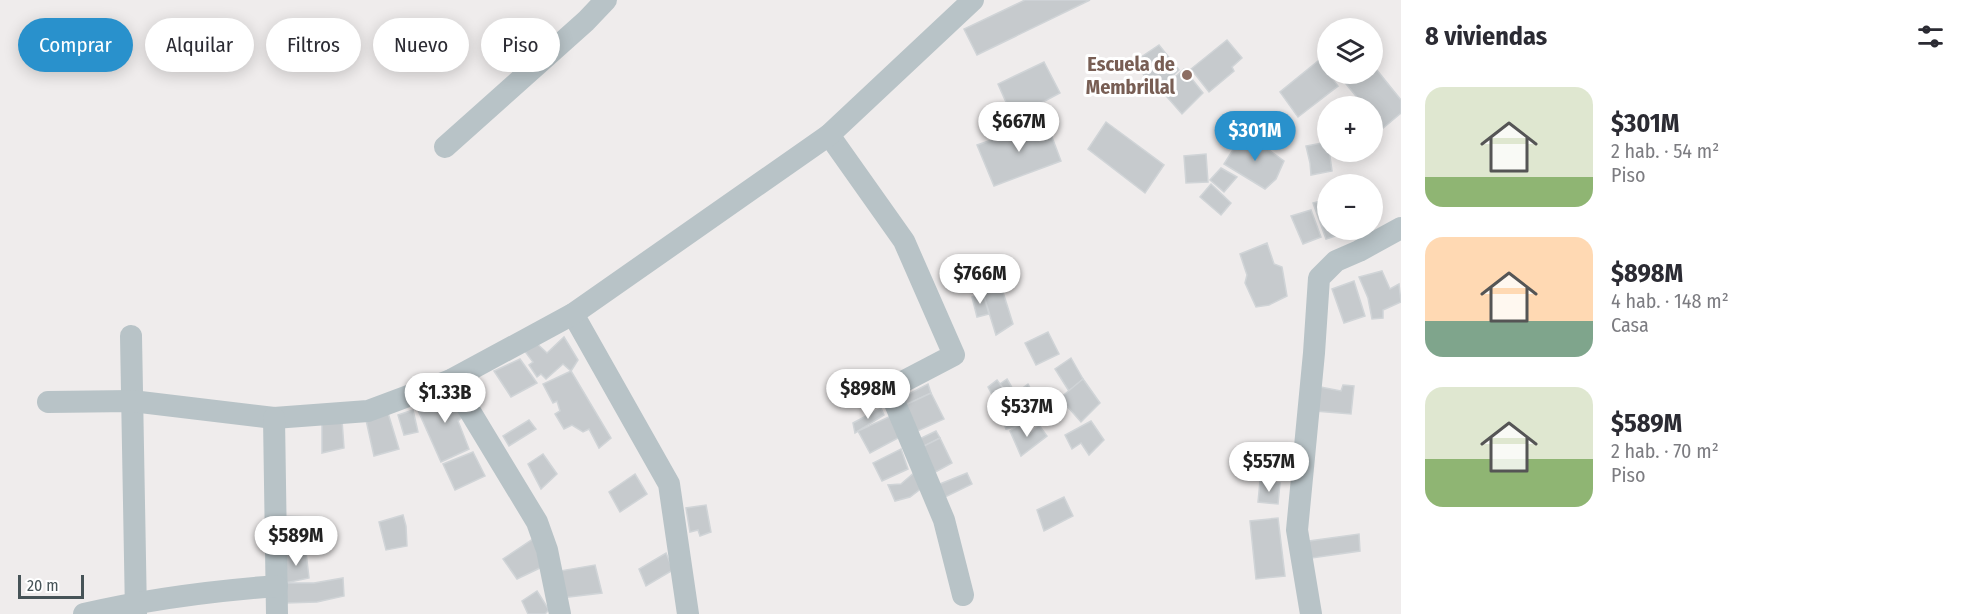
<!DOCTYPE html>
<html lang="es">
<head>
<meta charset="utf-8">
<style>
	:root { --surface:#fff; --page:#f2f2f3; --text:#2b2b33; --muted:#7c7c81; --accent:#2991cc }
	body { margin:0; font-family:"Fira Sans Condensed",sans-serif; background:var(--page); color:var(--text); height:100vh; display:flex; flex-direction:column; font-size:22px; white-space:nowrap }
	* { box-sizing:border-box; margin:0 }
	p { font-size:20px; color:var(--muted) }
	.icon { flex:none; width:33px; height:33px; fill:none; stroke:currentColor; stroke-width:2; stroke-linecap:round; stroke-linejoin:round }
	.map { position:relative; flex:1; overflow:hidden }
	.sheet { display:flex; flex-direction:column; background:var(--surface); width:570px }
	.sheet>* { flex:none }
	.banner { position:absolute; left:18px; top:18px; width:570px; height:54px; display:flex; gap:12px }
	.fabs { position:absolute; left:1317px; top:18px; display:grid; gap:12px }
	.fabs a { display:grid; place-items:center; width:66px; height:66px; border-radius:50%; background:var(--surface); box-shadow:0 3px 15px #0003; font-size:30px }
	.scale { position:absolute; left:18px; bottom:15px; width:66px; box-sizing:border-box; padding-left:6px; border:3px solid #465357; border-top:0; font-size:16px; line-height:21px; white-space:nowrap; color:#465357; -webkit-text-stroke:4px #fff; paint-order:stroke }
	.price { position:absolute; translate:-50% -51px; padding:0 14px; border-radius:21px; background:#fff; color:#222; font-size:20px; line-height:39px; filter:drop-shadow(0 2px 3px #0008) }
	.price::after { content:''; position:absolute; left:50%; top:36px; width:18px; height:14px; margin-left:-9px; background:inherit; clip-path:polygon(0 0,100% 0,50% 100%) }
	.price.current { background:var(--accent); color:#fff }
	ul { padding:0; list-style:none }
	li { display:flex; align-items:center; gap:18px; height:150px; padding:0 24px }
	li span { display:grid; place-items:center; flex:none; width:168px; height:120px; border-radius:18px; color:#555 }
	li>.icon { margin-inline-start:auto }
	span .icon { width:72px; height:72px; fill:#fffc; stroke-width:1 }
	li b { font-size:26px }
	h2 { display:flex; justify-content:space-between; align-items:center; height:72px; padding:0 24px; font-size:26px }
	.tag { padding:0 21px; border-radius:27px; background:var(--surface); box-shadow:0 3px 15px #0003; font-size:21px; line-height:54px }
	.tag.current { background:var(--accent); color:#fff }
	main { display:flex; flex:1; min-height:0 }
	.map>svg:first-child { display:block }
	.building { fill:#c6cacd; stroke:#d0d4d7; stroke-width:1.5 }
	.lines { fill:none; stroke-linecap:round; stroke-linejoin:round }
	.minor { stroke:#b8c3c7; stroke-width:22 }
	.education-dot { fill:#8d6e63; stroke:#fff; stroke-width:2 }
	.labels { text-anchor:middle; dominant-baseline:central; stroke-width:6; stroke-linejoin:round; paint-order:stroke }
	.education-label { font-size:20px; font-weight:bold; fill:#785e54; stroke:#fff; text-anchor:end }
</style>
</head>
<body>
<main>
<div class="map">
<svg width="1401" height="614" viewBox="0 0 1401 614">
	<rect width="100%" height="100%" fill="#efecec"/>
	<g class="building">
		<path d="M1025,0H1090L977,55L964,29Z"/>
		<path d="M1227,40L1242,58L1232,67L1234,71L1209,92L1191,69Z"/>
		<path d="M1159,45L1179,70L1156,91L1134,62Z"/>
		<path d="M1318,61L1338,86L1298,117L1280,92Z"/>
		<path d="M1044,62L1060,93L1013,118L998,84Z"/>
		<path d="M1372,64L1401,100V113L1382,129L1372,117V106H1364L1338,74H1372Z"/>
		<path d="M1184,69L1203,93L1182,114L1161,90Z"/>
		<path d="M1046,121L1061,161L994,186L977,145Z"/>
		<path d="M1106,122L1164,165L1145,193L1088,149Z"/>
		<path d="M1244,132L1284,161L1276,179L1265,189L1224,164Z"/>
		<path d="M1328,142L1332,171L1311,175L1310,163L1306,146Z"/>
		<path d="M1206,154L1208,182L1186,183L1184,156Z"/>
		<path d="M1221,168L1237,177L1224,192L1210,180Z"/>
		<path d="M1211,184L1231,203L1221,215L1200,197Z"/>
		<path d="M1328,199V230H1347L1348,232L1326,239L1313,203Z"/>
		<path d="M1311,210L1321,237L1303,244L1291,216Z"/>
		<path d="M1267,243L1274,264L1282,267L1287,296L1269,305L1256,307L1245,283L1247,275L1240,254Z"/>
		<path d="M1382,271L1390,289L1399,284L1401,302L1383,310V318L1372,319L1368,298L1359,277Z"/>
		<path d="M1354,281L1365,316L1344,323L1332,289Z"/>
		<path d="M1002,289L1013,324L996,335L983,293Z"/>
		<path d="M983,293L989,314L977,317L972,297Z"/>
		<path d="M1048,332L1059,354L1036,365L1025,343Z"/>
		<path d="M564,337L578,360L571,371L563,364L546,379L541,374L537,377L529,365L533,362L524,350L533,340L547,353Z"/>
		<path d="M1071,358L1083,379L1069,391L1055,369Z"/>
		<path d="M520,359L537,383L511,397L494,371Z"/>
		<path d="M571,371L611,438L599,448L589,429L583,432L572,425L564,429L555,414L560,411L557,401L553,403L543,384Z"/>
		<path d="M1007,379L1014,391L1010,398L1000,384Z"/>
		<path d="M1083,379L1100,403L1081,422L1060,398Z"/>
		<path d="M997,380L1010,398L998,406L988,387Z"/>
		<path d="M928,384L931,393L901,407L897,400Z"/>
		<path d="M1028,384L1039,404L1031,423L1006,429L998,406Z"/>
		<path d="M1343,385L1354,386L1351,414L1315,411V386L1341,391Z"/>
		<path d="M454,388L467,412L458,421L469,449L441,462L417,408Z"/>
		<path d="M931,393L944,419L913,433L901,407Z"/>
		<path d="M881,408L884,415L855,433L853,423Z"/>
		<path d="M413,410L418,432L404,435L398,415Z"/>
		<path d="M388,413L399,449L374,456L366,420Z"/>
		<path d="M891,416L900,437L870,453L858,431Z"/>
		<path d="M342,420L344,448L322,453V422Z"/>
		<path d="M529,420L536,429L509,446L503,436Z"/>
		<path d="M1091,421L1104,440L1089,455L1081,443L1072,449L1065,435Z"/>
		<path d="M1020,424L1027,436L1039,425L1047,436L1021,456L1010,431Z"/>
		<path d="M936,431L940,438L918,449L913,442Z"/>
		<path d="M940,438L952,463L930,475L918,449Z"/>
		<path d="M901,449L908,469L882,481L873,463Z"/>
		<path d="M473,452L485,476L455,490L443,464Z"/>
		<path d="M543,454L557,474L541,489L528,464Z"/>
		<path d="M915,472L923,487L910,497L895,501L888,485L901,484Z"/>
		<path d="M967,473L972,484L941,499L935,486Z"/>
		<path d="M635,474L647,494L620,512L609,492Z"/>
		<path d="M1260,481L1280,483L1278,504L1258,502Z"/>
		<path d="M1064,497L1073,516L1044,531L1037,510Z"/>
		<path d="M706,505L711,532L700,536L698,530L690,532L686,508Z"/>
		<path d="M403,515L406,526L407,546L386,550L379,522Z"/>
		<path d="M280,516L313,517V547L281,546Z"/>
		<path d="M1278,518L1285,576L1256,579L1250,521Z"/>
		<path d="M1359,534L1360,551L1305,559L1302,542Z"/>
		<path d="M533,539L542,567L517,579L503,559Z"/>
		<path d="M306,552L309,578L285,583L283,554Z"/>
		<path d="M666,553L673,570L646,586L639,569Z"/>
		<path d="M595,565L602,593L561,598L554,572Z"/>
		<path d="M343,578L344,596L317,602L286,603L285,583H314Z"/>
		<path d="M537,591L549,610L545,614H528L522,601Z"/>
	</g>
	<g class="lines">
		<g class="minor">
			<path d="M829,135L904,241L954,355L889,389L944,520L963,595"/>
			<path d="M445,147L586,21L606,0"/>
			<path d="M573,314L669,484L688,614"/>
			<path d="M131,336L136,614"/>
			<path d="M451,380L537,522L547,550L560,614"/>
			<path d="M48,402L132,401L274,418L368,411L451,380L573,314L829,135L973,0"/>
			<path d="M274,418L277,614"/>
			<path d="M84,614C148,599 212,591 277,586"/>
			<path d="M1311,614L1297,530L1314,353L1319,278L1336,261L1359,251L1401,228"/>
		</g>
	</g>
	<circle class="education-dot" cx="1187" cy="75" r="6"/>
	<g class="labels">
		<g class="education-label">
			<text x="1175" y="64">Escuela de<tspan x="1175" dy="23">Membrillal</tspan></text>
		</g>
	</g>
</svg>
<div class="fabs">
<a><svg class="icon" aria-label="layers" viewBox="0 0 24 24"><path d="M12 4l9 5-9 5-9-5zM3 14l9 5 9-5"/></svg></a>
<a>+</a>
<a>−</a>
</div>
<div class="scale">20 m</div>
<b class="price" style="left:1019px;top:153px">$667M</b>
<b class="price current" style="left:1255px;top:162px">$301M</b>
<b class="price" style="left:980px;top:305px">$766M</b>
<b class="price" style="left:868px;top:420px">$898M</b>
<b class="price" style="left:445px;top:424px">$1.33B</b>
<b class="price" style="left:1027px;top:438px">$537M</b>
<b class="price" style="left:1269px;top:493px">$557M</b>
<b class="price" style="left:296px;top:567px">$589M</b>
<div class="banner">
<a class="tag current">Comprar</a>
<a class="tag">Alquilar</a>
<a class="tag">Filtros</a>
<a class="tag">Nuevo</a>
<a class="tag">Piso</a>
</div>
</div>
<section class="sheet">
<h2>8 viviendas<svg class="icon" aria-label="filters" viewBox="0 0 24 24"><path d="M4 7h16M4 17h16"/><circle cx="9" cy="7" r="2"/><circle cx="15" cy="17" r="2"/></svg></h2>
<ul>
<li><span style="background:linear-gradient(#dfe7d0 75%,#8fb573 0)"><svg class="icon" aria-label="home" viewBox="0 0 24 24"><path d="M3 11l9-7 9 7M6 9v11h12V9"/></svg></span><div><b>$301M</b><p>2 hab. · 54 m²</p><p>Piso</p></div></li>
<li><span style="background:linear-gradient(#ffd9b3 70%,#7fa58c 0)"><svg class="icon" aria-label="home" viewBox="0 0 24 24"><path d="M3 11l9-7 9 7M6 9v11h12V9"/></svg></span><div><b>$898M</b><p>4 hab. · 148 m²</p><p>Casa</p></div></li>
<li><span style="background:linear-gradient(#dfe7d0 60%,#8fb573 0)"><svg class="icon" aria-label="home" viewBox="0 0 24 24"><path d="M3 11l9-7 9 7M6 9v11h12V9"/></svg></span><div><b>$589M</b><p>2 hab. · 70 m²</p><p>Piso</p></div></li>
</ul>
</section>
</main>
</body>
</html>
